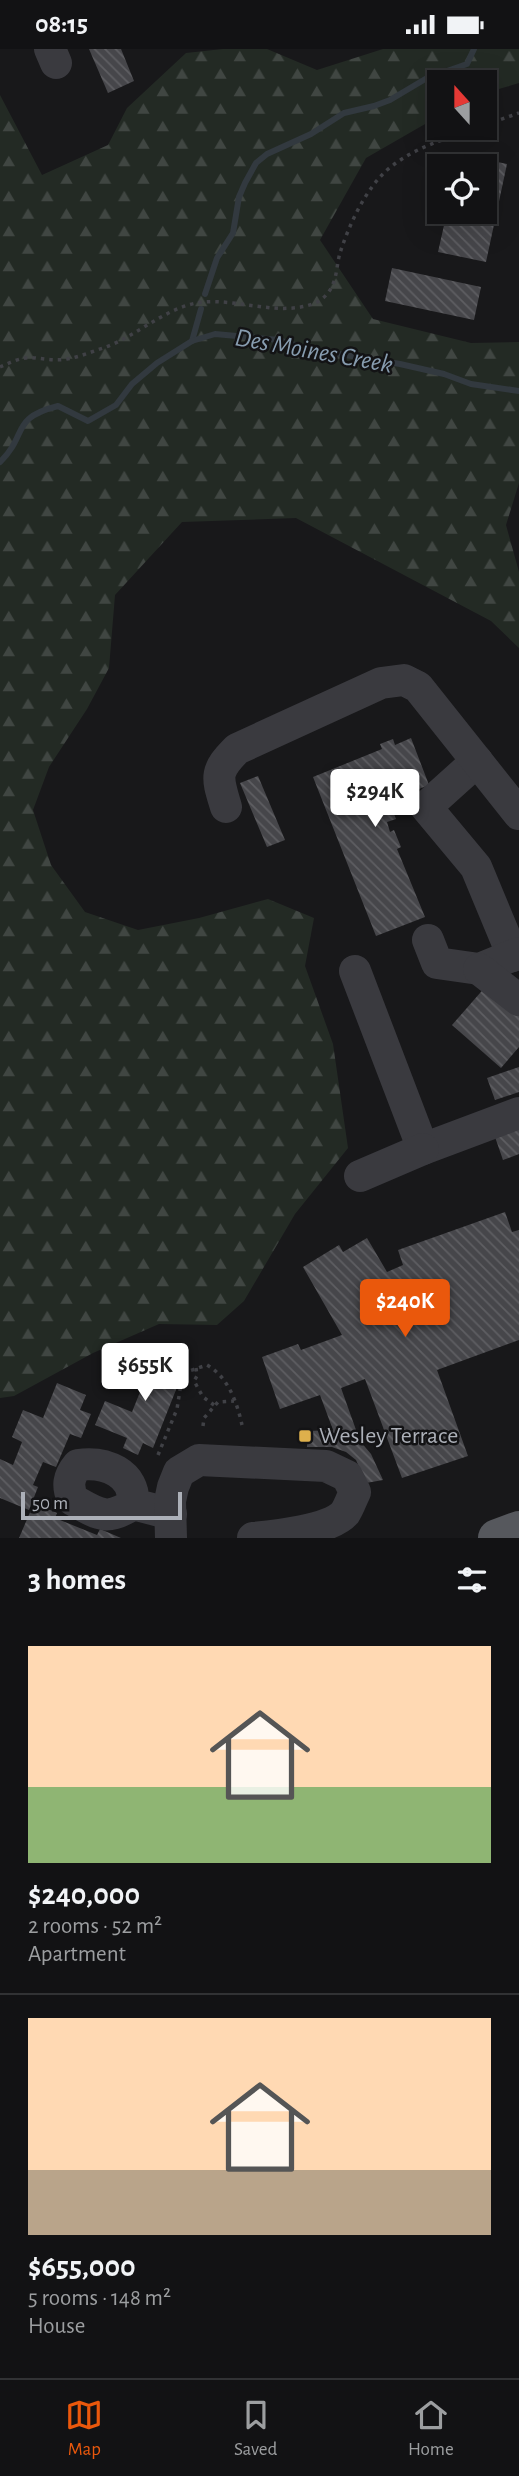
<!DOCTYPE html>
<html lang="en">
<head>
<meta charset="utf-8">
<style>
	:root { --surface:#121214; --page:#1b1b1d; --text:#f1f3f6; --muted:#9c9ea0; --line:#313234; --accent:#ea580c }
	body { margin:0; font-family:"Alegreya Sans",sans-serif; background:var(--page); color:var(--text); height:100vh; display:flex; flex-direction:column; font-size:26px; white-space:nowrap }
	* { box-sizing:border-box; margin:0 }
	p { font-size:23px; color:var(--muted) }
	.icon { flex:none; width:38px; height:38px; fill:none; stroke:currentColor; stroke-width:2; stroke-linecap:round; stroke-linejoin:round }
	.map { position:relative; height:1489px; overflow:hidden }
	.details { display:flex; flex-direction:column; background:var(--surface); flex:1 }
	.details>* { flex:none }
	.needle { width:46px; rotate:339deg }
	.buttons { position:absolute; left:427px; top:21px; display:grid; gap:14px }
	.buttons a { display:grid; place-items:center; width:70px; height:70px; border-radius:0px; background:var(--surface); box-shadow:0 7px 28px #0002,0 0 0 2px var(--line); font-size:35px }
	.scale { position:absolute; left:21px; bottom:18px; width:161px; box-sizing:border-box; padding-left:7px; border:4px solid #acb0b8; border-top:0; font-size:19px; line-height:24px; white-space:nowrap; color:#acb0b8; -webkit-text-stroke:5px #131315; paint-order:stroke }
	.price { position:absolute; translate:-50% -60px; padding:0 16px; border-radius:7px; background:#fff; color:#222; font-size:23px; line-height:46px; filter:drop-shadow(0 2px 4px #0008) }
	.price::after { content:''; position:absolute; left:50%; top:42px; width:21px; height:16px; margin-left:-10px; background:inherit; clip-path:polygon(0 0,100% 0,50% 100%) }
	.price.on { background:var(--accent); color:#fff }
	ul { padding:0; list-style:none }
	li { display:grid; align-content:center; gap:14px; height:371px; padding:0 28px }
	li+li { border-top:2px solid var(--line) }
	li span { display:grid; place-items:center; height:217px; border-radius:0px; color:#555 }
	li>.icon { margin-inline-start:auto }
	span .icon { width:126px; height:126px; fill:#fffc; stroke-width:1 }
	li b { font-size:30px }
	h2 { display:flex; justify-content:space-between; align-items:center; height:84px; padding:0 28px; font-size:30px }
	.status { display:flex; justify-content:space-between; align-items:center; height:49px; padding:0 35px; background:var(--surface); direction:ltr }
	.status svg { height:19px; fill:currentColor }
	.tab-bar { display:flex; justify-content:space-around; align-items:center; height:98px; border-top:2px solid var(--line); background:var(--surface); font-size:19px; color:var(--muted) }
	.tab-bar a { display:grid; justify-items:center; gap:4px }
	.tab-bar .on { color:var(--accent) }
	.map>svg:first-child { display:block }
	.forest { fill:url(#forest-firs) }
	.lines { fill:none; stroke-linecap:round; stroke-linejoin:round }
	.stream { stroke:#32393f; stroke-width:6 }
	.building { fill:url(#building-back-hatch) }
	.path { stroke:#404146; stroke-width:3.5; stroke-dasharray:3.5 5; stroke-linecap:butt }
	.minor { stroke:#3a3a3f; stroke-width:32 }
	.major { stroke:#56585d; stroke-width:38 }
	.poi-dot { fill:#deb04c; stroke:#131315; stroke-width:2.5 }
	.labels { text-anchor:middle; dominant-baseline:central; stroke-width:5; stroke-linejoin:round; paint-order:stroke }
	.poi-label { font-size:24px; fill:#acb0b8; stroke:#131315; text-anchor:start }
	.water-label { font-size:26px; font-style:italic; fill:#879caf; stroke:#131315 }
</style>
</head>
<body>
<div class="status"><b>08:15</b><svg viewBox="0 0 49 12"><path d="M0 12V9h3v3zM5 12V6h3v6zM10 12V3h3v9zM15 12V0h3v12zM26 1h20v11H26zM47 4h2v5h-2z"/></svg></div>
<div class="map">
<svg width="519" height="1489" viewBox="0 0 519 1489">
	<defs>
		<pattern id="forest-firs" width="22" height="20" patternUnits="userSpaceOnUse" patternTransform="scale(1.75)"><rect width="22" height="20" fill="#232a24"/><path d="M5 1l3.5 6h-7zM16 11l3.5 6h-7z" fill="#404642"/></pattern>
		<pattern id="building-back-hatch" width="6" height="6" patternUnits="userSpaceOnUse" patternTransform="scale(1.75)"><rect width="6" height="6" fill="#46464a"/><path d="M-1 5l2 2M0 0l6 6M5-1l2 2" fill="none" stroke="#5e5e62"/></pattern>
	</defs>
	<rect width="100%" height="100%" fill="#18181a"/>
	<path class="forest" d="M223,0H267L317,21L383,0H519V34L485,44V33H439V67L366,109L320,191L373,270L471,294L519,293V434L506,476L519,523V599L491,572L296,469L182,473L115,546L109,619L87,660L49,718L33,761L51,816L85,863L138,881L199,869L268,850L314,869L305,917L333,995L348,1099L295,1165L244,1252L217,1276L159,1275L93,1304L14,1347L0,1349V46L42,126L108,96L127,59L186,4Z"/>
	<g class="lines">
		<g class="stream">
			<path d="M205,245L217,209L233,184L239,148L245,134L256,114L267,105L311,85L344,64L374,57L390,51L427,29L467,15L474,0"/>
			<path d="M192,292L201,260"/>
			<path d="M0,413C28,386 10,369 58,357L88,372L116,356L132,335L157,314L192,292L215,285L279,291L309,300L400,315L444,325L471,335L519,342"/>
		</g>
	</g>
	<g class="building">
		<path d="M89,0H121L134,32L108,44Z"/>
		<path d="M459,105L507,115L486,213L438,203L447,163H485V117H457Z"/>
		<path d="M392,219L481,238L474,271L385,252Z"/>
		<path d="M411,689L429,736L389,752L396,770L387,773L390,783L394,781L401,798L397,800L425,868L376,887L313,728L382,700L380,695L393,690L395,696Z"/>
		<path d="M258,727L285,791L267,798L240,734Z"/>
		<path d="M487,936L519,965V998L501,1019L452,976Z"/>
		<path d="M519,1018V1043L495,1051L487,1029Z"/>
		<path d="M519,1080V1105L503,1111L495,1088Z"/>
		<path d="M505,1163L512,1183L519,1181V1291L437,1321L468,1407L402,1429L365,1330L341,1339L360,1392L371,1405L383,1431L366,1434L356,1411L346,1403L332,1398H307L308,1382L333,1381L320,1346L280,1360L262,1308L298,1295L301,1301L342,1286L303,1218L339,1196L343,1203L367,1189L387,1223L403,1216L398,1201Z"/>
		<path d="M142,1299L185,1318L153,1399L143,1394L138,1406L123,1399L127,1389L95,1376L105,1352L132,1363L140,1343L147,1346L152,1335L131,1326Z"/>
		<path d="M57,1334L86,1346L80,1361L91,1365L81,1389L70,1385L56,1418L43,1413L33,1436L38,1438L29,1461L0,1449V1410L13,1416L22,1393L12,1388L23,1361L43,1369Z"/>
		<path d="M34,1454L57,1464L55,1469L97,1486L100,1480L121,1489H19Z"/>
	</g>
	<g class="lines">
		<g class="path">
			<path d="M485,76L519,64"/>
			<path d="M0,318C11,313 23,307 36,309C46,310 56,312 67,310C79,308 91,303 103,299C137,288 167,256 204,253C240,250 280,268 315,254C323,251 330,243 333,235C337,226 337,214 340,204C349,176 365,141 387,121C414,98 445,90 478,79"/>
			<path d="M196,1319L197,1327L194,1332L203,1348L214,1356"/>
			<path d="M203,1377L204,1369L218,1353L234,1352"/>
			<path d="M158,1406L177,1360L182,1328L189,1322L207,1316C228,1328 237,1353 242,1376"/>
		</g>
		<g class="minor">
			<path d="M50,0L56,14"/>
			<path d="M477,712L426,758L476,818L513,907"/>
			<path d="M226,758C217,728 214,723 237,700L381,634L404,631L418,638L519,765"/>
			<path d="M428,891L437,914L479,920L519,904"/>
			<path d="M479,920L519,951"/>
			<path d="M355,922L423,1100L519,1064"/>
			<path d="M360,1127L423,1100"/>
			<path d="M133,1455C136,1424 105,1412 78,1416C68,1428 67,1437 73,1451C98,1465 107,1473 133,1455L171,1465"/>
			<path d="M171,1489L170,1452L173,1438L179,1423L199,1411L326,1417L347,1427L355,1443C352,1449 349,1458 345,1464C330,1481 275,1487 253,1489"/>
		</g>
		<path class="major" d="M497,1489L519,1481"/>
	</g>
	<rect class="poi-dot" x="298" y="1380" width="14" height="14" rx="3.5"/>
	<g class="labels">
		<g class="poi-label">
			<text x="319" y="1387">Wesley Terrace</text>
		</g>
		<g class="water-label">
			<text transform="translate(314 302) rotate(10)">Des Moines Creek</text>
		</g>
	</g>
</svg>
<div class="buttons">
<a><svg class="needle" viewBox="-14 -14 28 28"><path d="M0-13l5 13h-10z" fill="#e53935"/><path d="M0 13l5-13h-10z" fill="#9c9ea0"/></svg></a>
<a><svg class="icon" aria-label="locate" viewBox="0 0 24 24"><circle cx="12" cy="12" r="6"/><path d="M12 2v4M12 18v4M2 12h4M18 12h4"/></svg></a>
</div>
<div class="scale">50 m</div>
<b class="price" style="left:375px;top:780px">$294K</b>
<b class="price on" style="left:405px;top:1290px">$240K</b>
<b class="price" style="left:145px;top:1354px">$655K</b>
</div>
<section class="details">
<h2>3 homes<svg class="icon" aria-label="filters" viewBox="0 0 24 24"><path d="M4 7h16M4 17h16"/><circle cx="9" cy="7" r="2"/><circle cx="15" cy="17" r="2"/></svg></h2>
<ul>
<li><span style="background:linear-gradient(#ffd9b3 65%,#8fb573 0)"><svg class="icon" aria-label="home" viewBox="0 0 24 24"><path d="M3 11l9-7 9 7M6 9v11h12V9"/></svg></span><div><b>$240,000</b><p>2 rooms · 52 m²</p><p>Apartment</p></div></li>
<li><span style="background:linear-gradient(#ffd9b3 70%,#b9a48a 0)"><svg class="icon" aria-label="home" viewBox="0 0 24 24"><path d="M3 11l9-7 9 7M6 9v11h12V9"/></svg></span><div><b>$655,000</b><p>5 rooms · 148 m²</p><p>House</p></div></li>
</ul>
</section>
<nav class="tab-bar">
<a class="on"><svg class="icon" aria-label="map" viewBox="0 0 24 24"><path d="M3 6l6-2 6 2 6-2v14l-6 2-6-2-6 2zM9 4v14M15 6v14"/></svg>Map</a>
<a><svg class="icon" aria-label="saved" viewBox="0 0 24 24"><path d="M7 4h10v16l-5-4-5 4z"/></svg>Saved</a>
<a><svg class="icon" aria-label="home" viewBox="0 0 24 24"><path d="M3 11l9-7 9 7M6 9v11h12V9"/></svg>Home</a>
</nav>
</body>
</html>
